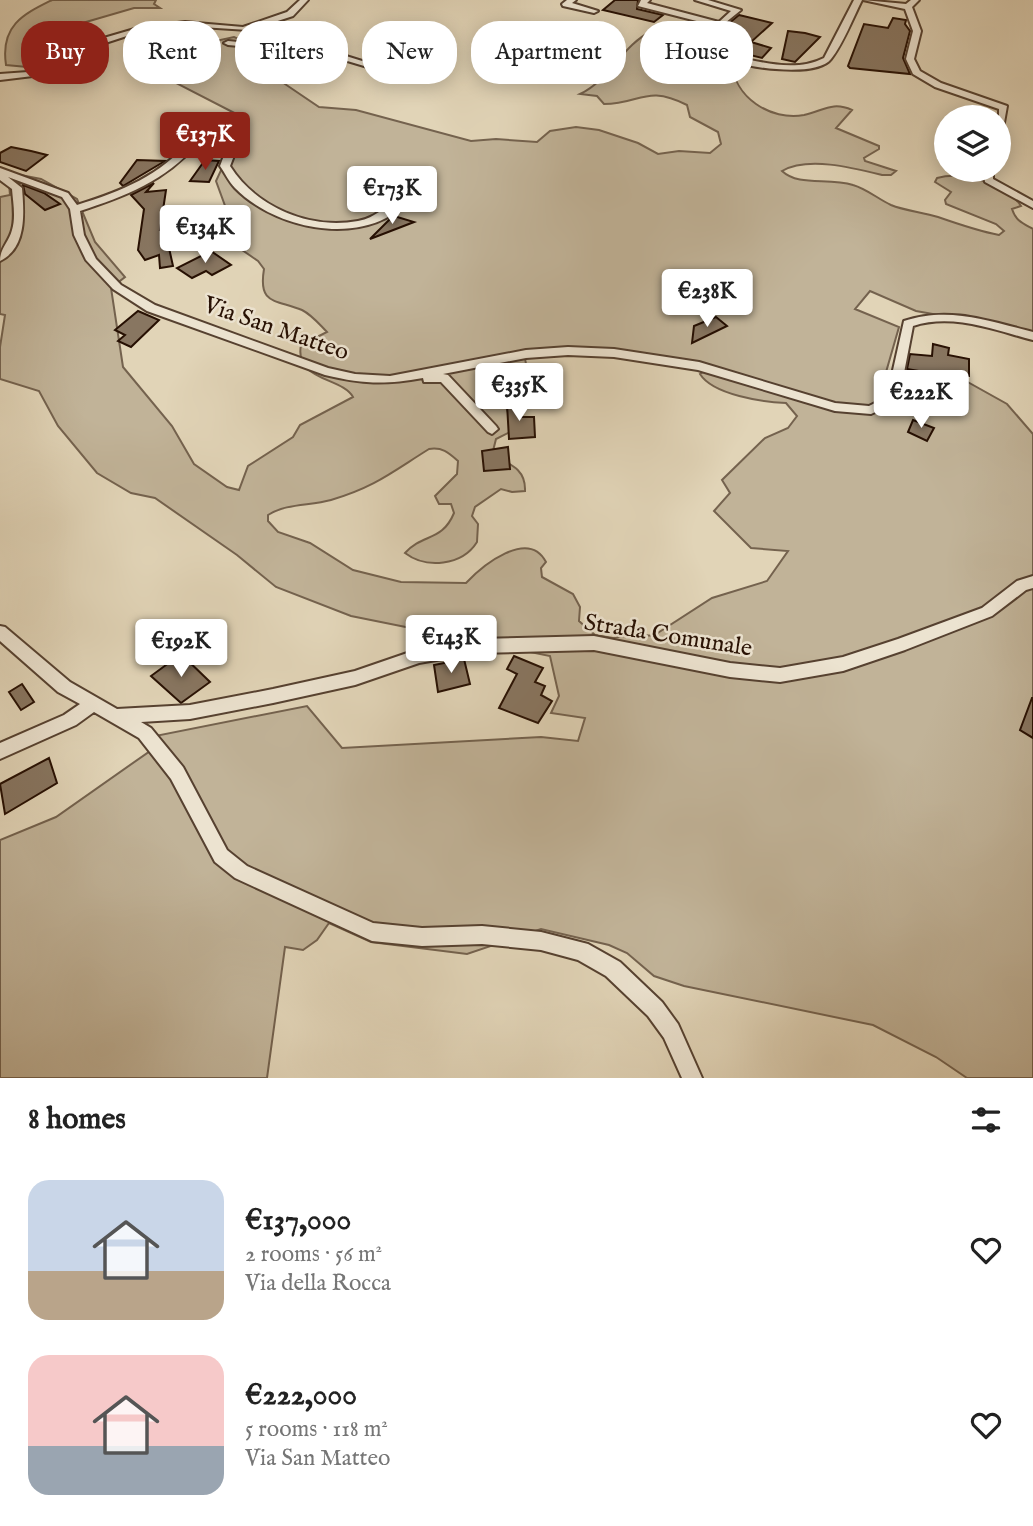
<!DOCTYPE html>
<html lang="en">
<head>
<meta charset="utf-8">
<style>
	:root { --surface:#fff; --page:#f2f2f2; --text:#222; --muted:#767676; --accent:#8f2418 }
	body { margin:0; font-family:"IM FELL English",serif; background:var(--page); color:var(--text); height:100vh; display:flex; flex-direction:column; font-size:26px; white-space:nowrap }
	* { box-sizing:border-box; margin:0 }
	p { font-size:23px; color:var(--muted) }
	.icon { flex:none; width:38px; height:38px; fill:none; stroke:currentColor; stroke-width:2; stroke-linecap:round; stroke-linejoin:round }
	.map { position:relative; height:1078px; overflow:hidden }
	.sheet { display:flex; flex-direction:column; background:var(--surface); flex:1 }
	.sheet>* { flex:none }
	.top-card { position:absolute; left:21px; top:21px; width:992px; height:63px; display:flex; gap:14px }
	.controls { position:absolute; left:934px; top:105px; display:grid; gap:14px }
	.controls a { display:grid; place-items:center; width:77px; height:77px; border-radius:50%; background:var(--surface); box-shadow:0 4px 18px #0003; font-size:35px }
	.price { position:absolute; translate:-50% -60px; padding:0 16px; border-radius:7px; background:#fff; color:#222; font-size:23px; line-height:46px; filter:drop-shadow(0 2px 4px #0008) }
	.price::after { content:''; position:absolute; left:50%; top:42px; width:21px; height:16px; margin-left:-10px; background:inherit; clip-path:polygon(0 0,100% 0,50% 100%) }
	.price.on { background:var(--accent); color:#fff }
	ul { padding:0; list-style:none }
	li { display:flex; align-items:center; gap:21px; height:175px; padding:0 28px }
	li span { display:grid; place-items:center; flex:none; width:196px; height:140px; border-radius:21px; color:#555 }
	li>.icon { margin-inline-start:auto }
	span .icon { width:84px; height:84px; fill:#fffc; stroke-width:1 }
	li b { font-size:30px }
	h2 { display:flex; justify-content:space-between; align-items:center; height:84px; padding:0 28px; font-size:30px }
	.pill { padding:0 24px; border-radius:28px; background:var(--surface); box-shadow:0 4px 18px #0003; font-size:24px; line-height:63px }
	.pill.on { background:var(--accent); color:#fff }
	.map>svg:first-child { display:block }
	.green { fill:#c1b398; stroke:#74624e; stroke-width:2; fill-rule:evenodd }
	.building { fill:#887661; stroke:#271003; stroke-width:2 }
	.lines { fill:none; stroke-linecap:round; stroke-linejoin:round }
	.minor-casing { stroke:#564130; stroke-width:4 }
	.minor { fill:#ece3d0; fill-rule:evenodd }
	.labels { text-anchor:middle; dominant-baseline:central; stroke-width:5; stroke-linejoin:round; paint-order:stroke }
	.street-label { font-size:24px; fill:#271003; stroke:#ece3d0 }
</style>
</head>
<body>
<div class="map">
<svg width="1033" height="1078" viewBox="0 0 1033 1078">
	<rect width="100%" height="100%" fill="#e1d4b7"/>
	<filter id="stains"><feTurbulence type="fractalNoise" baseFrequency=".00286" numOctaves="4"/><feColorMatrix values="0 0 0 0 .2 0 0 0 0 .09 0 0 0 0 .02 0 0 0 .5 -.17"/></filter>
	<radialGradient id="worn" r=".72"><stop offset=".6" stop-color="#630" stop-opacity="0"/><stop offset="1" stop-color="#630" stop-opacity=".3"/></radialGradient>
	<g class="green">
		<path d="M52,0H156L154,4L160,8H134L62,29L38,41L27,67L6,65C0,25 24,14 52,0Z"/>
		<path d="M652,31H673L691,37V43L705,53L732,63C734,97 770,121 804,115C823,111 832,101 852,110L836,128L879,146V149L864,158L865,161L896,171L891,175H882C854,168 808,156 782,171C799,187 828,177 853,185C867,189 878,199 891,205C905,211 923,212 938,217C958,224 978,231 999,235L1004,231L996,224L946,204L945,200L951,192L935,182L937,178C963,171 1006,183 1021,206L1012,209C1016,221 1022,223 1033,229V332L916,311L870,291L855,309L899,327L880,393L902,398L907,405L922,410L937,385L964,380L1007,404L1033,434V1078H967L936,1057L873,1025L684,986L654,976L627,953L609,945L541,929L467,954L371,942L329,923L317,940L303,950L285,947L267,1078H0V840L56,817L150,751L155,736L307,706L342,748L541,737L578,741L585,718L551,713L559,696L550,656L351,616L276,587L237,555L155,498L131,493L97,473L58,426L39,391L0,379V347L5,315L0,314V197L10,195L9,184L0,171L41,179L77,199L95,242L125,277L111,288L123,367L172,426L194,464L227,487L239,490L248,466L293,437L300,425L353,397C342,377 294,381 301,345L327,332C319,324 312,315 302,310C275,299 258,305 264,269L258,261L232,243L209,249L183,250L228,214L216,181L235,140L248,120L174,82L193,69L161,68L137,58L234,37L258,47H284L281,54L289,67L295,71L282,82L319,107L356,110L471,141L496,139L537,142L550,131L576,127L599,130L638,143L658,154L679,151L710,153L721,144L718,132L690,117L687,105C646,84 641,104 604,104L597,96L580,94C610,80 622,45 652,31ZM588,353L707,369L700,374C713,395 763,402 786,403L797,416L788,428L765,438L722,480L730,493L714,511L751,548L788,551L767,581L712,598L653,636L636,634L613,638L595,635L579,621L580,607L573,594L542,577L541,568L546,562C528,528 482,566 466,583L401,582L353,570L310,543L278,532L268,521V515C287,503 309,506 331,500C375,487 392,472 429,449C442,447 448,452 458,461L457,474L435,496L439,504H451L454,513C442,542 423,533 405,553C426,569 462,566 477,542L478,524L472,516L475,507L501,489L512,492L525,491C526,468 509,464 492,455L496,439L514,430L506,407C512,403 516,403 522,401C538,393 526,370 525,358Z"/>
	</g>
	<g class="building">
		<path d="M615,0H638L637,9L663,15L654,22L603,10Z"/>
		<path d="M739,15L772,23L751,42L771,48L762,58L726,49L721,53L698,46L712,35L688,29L694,23L722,29Z"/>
		<path d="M893,18L906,20L905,24L910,31L903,58L910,74L850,68L848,66L864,24L888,28Z"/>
		<path d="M185,29L208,30L196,42L160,39L163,48L145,51L142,38L152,33Z"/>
		<path d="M788,31L805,33L820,37L795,62L782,59Z"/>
		<path d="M11,147L31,151L47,155L26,171L0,162V153Z"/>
		<path d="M137,160L165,161L123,186L120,183Z"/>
		<path d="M205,160L219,161L209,182L190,181Z"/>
		<path d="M154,183L146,192L166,190L160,230H165L173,266L160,268L159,255L145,260L138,250L144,209L131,195Z"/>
		<path d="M23,185L44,193L60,204L45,210L25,194Z"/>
		<path d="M394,216L414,222L370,239L391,218Z"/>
		<path d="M211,251L231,265L212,275L206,271L192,278L177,268Z"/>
		<path d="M138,311L159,320L131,347L118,341L125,335L115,330Z"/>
		<path d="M716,317L727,326L692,343L694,326Z"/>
		<path d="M933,344L949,348L948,355L969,359V376L931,373L920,408L908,405L919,371L907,369L910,354L932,356Z"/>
		<path d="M521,403V417H534L535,437L509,439L507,404Z"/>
		<path d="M913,420L934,428L927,441L908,432Z"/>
		<path d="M508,447L510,469L484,471L482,451Z"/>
		<path d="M181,654L210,682L181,703L151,676Z"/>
		<path d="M514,656L543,668L535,682L545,686L541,695L552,701L538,723L499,708L517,674L507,669Z"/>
		<path d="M464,659L470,684L438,692L434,665Z"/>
		<path d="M22,684L34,702L21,710L9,692Z"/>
		<path d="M1032,698H1033V738L1020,730Z"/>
		<path d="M49,758L57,783L5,814L0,784Z"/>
	</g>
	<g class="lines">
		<g class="minor-casing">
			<g id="minor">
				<path d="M300,0H308L293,16L256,28L391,70V74L287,43L271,49L228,45L224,43L228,41L270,45L276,43L269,37L248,30L185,26L139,32L96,46L33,76L0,80V74L28,72L90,42L138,28L185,22L243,27L287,12Z"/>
				<path d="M567,0H576L572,3L598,11L594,13L563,6L562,4Z"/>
				<path d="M641,0H650L647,3L719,22L731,11L695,0H708L741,10L720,27L638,6Z"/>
				<path d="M854,0H862C853,18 843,44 831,59C817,78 743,68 725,58L729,56C760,61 794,73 824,58Z"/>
				<path d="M863,0L906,4L911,0H919L912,7L921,31L914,59L920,71L941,83L1007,106L1002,134L999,135V109L935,87L913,74L906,59L913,31L905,9Z"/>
				<path d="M215,137L234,144L235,153L230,166C256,207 309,230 358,221C376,218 385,205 401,199L425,205L420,208L403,205C398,210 392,215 386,218C340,242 270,224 235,188C229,182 225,173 220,166L225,153V146L215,143L197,144C165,181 126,196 80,211L84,235L96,259L121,285L155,305L328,368L355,374L390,376L526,350L568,347L614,349L699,362L835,403L869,406L887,397L904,321C949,306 989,321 1033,332V340C994,330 953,313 913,326L899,399L897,402L871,414L835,411L698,370L614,357L568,355L526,358L443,374L448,375L496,426L498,429L492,434L488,432L441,382H424L423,378C384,385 363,384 325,375L147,311L113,289L86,260L74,235L70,209L62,197L8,177L22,188C24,213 27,248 0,261C0,248 9,242 12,230C16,217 13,202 12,189L0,180V168L68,193L77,205C122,191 160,176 191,139Z"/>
				<path d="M983,170H993V179L1033,201V208L985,182Z"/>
				<path d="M1033,576V588L1026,590L992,616L905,650L843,671L780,682L730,677L594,650L477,653L419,663L355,685L273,703L190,719L141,722L151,728L183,767L227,850L247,866L373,923L422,928L482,926L541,932L588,944L620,962L662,1002L678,1024L702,1078H682L664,1038L648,1016L606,976L578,960L541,950L482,944L422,946L372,941L235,878L215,862L171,779L139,738L94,712L76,725L0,759V743L64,715L80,704L58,692L0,641V626L5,627L70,682L117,709L190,705L273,689L355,671L419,649L477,639L594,636L730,663L780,668L843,657L898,639L982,608L1017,581Z"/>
			</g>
		</g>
		<use href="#minor" class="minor"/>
	</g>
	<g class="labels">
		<g class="street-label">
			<text transform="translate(276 329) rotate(19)">Via San Matteo</text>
			<text transform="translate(668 636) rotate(9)">Strada Comunale</text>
		</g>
	</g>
	<rect width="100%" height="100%" filter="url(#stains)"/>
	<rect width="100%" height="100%" fill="url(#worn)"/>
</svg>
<div class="controls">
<a><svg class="icon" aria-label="layers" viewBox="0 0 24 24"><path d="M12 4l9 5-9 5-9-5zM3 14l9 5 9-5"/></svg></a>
</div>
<b class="price on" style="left:205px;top:172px">€137K</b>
<b class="price" style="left:392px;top:226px">€173K</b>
<b class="price" style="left:205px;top:265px">€134K</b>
<b class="price" style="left:707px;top:329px">€238K</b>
<b class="price" style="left:519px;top:423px">€335K</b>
<b class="price" style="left:921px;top:430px">€222K</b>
<b class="price" style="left:451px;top:675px">€143K</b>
<b class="price" style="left:181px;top:679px">€192K</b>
<div class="top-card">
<a class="pill on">Buy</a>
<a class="pill">Rent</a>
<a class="pill">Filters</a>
<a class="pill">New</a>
<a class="pill">Apartment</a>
<a class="pill">House</a>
</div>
</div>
<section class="sheet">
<h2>8 homes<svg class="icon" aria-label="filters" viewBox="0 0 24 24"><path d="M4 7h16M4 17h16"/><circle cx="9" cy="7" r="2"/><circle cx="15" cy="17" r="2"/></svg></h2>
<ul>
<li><span style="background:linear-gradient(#c9d6e8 65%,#b9a48a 0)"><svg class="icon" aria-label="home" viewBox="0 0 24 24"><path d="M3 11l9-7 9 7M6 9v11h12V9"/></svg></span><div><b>€137,000</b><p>2 rooms · 56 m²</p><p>Via della Rocca</p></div><svg class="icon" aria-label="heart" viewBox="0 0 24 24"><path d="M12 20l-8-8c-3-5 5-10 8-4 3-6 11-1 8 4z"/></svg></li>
<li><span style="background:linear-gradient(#f6c9c9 65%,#9aa5b1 0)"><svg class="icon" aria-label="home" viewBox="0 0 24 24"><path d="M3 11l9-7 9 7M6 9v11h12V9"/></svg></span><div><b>€222,000</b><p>5 rooms · 118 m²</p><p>Via San Matteo</p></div><svg class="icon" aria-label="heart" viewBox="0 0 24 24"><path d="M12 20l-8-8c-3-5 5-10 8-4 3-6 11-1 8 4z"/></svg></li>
</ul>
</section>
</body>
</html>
